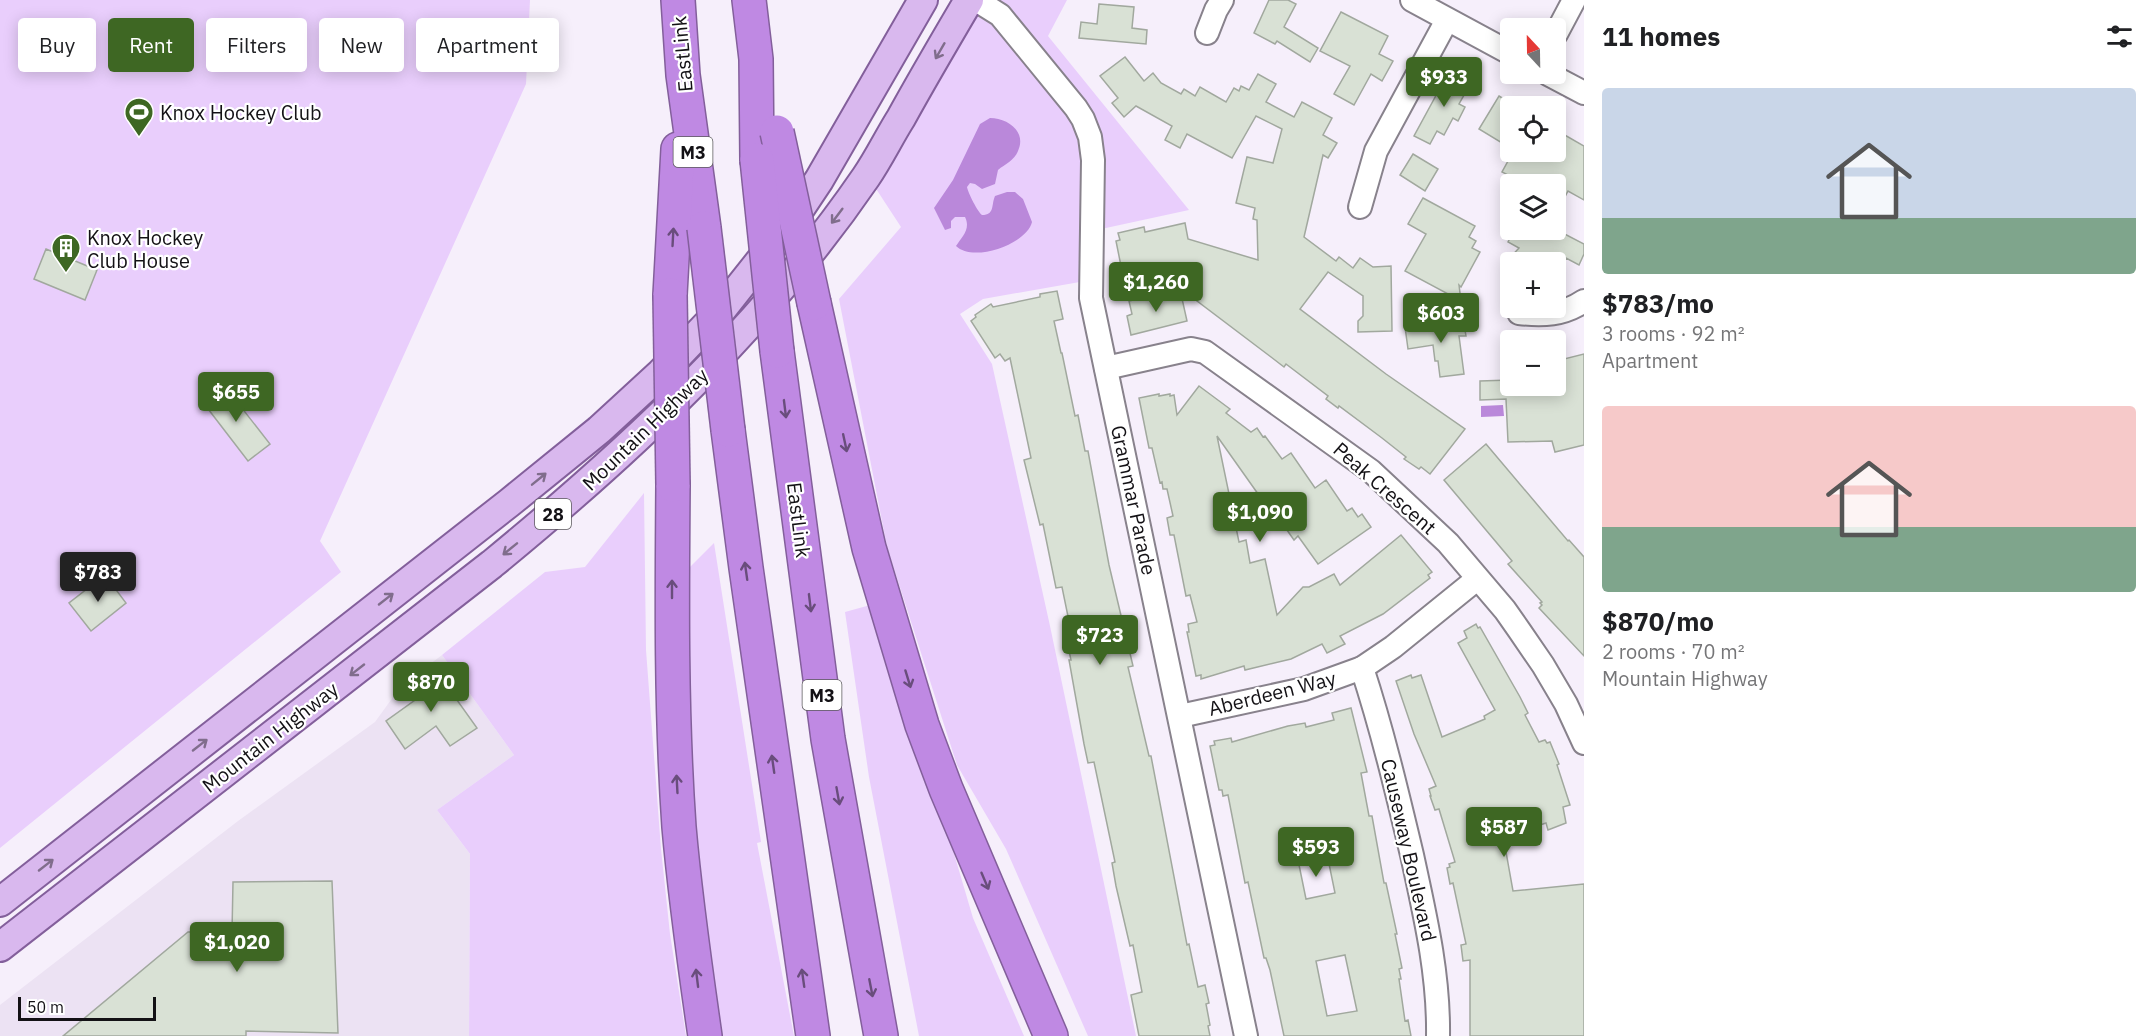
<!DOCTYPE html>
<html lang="en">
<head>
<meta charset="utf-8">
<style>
	:root { --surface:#fff; --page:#f2f2f2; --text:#202124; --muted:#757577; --accent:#3e6723 }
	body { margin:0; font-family:"IBM Plex Sans",sans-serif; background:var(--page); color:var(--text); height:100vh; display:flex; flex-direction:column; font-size:22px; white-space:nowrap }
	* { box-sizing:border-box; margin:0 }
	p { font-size:20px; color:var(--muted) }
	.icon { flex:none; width:33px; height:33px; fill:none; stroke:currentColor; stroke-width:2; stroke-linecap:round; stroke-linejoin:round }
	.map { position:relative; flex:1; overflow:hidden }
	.sheet { display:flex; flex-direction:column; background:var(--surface); width:570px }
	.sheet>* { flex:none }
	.top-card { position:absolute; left:18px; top:18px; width:570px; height:54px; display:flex; gap:12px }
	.needle { width:39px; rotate:338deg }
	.fabs { position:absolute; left:1500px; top:18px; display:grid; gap:12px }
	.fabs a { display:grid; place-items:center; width:66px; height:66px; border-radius:6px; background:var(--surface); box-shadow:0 3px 15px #0003; font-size:30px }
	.scale { position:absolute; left:18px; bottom:15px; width:138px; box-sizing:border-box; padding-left:6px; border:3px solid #131115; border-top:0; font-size:16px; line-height:21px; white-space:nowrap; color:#131115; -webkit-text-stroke:4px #fff; paint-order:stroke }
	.price { position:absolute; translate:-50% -51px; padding:0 14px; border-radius:6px; background:var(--accent); color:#fff; font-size:20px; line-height:39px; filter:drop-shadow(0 2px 3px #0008) }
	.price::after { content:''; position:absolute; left:50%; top:36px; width:18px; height:14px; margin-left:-9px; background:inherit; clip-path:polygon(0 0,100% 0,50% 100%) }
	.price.selected { background:#222; color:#fff }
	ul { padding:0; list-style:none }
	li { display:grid; align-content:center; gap:12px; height:318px; padding:0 18px }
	li span { display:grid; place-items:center; height:186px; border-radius:6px; color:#555 }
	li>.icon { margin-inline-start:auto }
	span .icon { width:108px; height:108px; fill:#fffc; stroke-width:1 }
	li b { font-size:26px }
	h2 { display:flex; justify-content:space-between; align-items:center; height:72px; padding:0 18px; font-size:26px }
	.pill { padding:0 21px; border-radius:6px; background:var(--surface); box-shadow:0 3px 15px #0003; font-size:21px; line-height:54px }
	.pill.selected { background:var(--accent); color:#fff }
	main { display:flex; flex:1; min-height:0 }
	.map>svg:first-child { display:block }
	.built { fill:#ece2f3 }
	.green { fill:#e9cefc }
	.water { fill:#ba88da }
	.building { fill:#d9e1d5; stroke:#a1a89e; stroke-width:1.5; fill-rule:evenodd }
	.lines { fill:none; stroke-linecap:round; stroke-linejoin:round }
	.minor-casing { stroke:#88828c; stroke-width:26 }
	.major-casing { stroke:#835f9b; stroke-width:32 }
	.highway-casing { stroke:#835f9b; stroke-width:36 }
	.minor { stroke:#fff; stroke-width:22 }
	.major { stroke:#d9b8ee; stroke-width:28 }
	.highway { stroke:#bf89e3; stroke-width:33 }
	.highway-bridge-casing { stroke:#835f9b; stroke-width:36; stroke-linecap:butt }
	.highway-bridge { stroke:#bf89e3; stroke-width:33 }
	.oneway { stroke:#806d8c }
	.oneway2 { stroke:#694d7c }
	.labels { text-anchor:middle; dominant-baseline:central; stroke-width:4.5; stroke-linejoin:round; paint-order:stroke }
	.shield { fill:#fff; stroke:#5a585b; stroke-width:1.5 }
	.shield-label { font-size:18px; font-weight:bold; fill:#131115 }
	.street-label { font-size:20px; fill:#131115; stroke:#fff }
	.poi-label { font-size:20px; fill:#131115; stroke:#fff; text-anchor:start }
</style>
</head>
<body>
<main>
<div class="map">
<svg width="1584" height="1036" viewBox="0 0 1584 1036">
	<rect width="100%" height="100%" fill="#f6effb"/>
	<path class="built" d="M442,655L514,755L437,810L470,854L469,1036H0V1005L238,821L375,722L401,686Z"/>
	<g class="green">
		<path d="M0,0H530L526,84L320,541L341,572L0,848Z"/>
		<path d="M969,0H1067L1048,36L1189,210L1092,231L1091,280L983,299L960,314L992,364L1050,626L1136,1036H1088L1006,849L957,765L887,547L839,299L901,227L867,175Z"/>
		<path d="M644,493L646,650L661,849L670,934L686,1036H469L470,854L437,810L514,755L442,655L545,572L585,567Z"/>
		<path d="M714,543L761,842L757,843L794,1036H714L700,925L680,577Z"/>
		<path d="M874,604L950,840L973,918L1024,1036H919L869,777L845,612Z"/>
	</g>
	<g class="water">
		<path d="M990,118C1007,118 1027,131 1018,151C1014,161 1005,164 998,170L995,184L982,189L975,184L970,183L967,187C968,193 978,212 982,215C995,215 991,205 995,196L1007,192H1015L1023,199L1032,222C1027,244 973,263 956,246C962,237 971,229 965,217H955L951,221V228L945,230L934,208L953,180L980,124Z"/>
		<path d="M1503,405L1504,416L1481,417V406Z"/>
	</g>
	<g class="building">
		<path d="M1269,0H1288L1296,4L1284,27L1318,48L1310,62L1277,41L1275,44L1254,33Z"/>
		<path d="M1099,4L1134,7L1132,28L1147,30L1146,44L1079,38L1081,22L1097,24Z"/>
		<path d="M1341,12L1388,36L1379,54L1393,61L1382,81L1371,74L1354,105L1334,94L1350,66L1320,51Z"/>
		<path d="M1125,57L1144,81L1153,73L1161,83L1181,94L1184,89L1195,96L1200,87L1226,102L1234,88L1239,91L1241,86L1249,90L1258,74L1276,84L1266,102L1294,117L1302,102L1332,118L1323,135L1337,143L1328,158L1323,155L1304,237L1336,261L1339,257L1353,268L1360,258L1373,267L1391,266L1392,331L1358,332V321L1363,316V296L1328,272L1300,309L1386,374L1465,429L1430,474L1421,467L1419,469L1404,459L1406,457L1382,438L1339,406L1338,408L1326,399L1328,396L1286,364L1284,367L1271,357L1172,282L1169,266L1129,275L1126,264L1121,266L1116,241L1120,240L1118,233L1144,227L1145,232L1185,223L1188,239L1258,260L1257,220L1253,219L1255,208L1236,203L1247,157L1273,163L1282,129L1256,116L1232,158L1187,134L1180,148L1165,140L1172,126L1136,106L1124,117L1112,103L1118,98L1100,76Z"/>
		<path d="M1452,71L1472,81L1459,104L1465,107L1458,121L1453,118L1444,135L1437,131L1430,144L1414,136L1439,90L1441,91Z"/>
		<path d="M1499,96L1510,103V128L1502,143L1479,129Z"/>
		<path d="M1556,130L1584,146V200L1568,191L1556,214V184H1525L1502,172L1513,152H1556Z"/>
		<path d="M1413,154L1438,169L1425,191L1400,175Z"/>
		<path d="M1423,198L1475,226L1469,237L1476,241L1472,248L1480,252L1461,287L1459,285L1461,301L1405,271L1426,234L1408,224Z"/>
		<path d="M1514,230H1557L1584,244V254L1579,265L1566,258L1564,262H1551L1536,255L1529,262H1506L1519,248L1508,242Z"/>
		<path d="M46,249L97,270L85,300L34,279Z"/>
		<path d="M1057,291L1063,319L1054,321L1061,353H1062L1075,416L1078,415L1085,451H1088L1109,565L1133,666L1128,667L1149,756H1151L1187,945L1189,944L1198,987L1205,985L1209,1003L1206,1004L1210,1025L1208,1026L1210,1036H1139L1131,995L1142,992L1133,945L1130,946L1116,886L1112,863L1115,862L1094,762L1088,763L1084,744L1069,660H1071L1066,637L1072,636L1062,587L1056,588L1043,524L1040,525L1024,460L1031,458L1010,358L1005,361L1000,354L995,358L971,321L976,317L975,315L991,304L993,307L1040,297V294Z"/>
		<path d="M1175,294H1181L1187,321L1131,335L1127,316L1132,314L1129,301L1146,297L1147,300Z"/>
		<path d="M1462,312L1466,336H1459L1464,374L1440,377L1438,361H1435L1433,345L1408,349L1405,327L1443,322L1437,332L1441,336Z"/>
		<path d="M1584,354V445L1555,452L1552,441L1508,442L1506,399L1480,400V381L1510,380V386H1556V361Z"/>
		<path d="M223,384L270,444L248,461L202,401Z"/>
		<path d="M1199,386L1230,409L1226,413L1251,432L1257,428L1263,437L1265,436L1282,459L1291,453L1315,488L1326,480L1347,511L1352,508L1358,517L1362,514L1371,527L1318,564L1298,536L1294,540L1270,506L1268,508L1217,436L1239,542L1246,540L1250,563L1265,559L1277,615L1303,587H1309L1334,574L1340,585L1401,535L1432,572L1428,575L1430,578L1383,614L1340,636L1345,644L1327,653L1322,644L1291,659L1245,670L1244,666L1201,679V675L1196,676L1187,632H1189L1188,624L1197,622L1190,595L1186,596L1174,535H1170L1167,518L1173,516L1167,489H1163L1162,482L1160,483L1152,448H1149L1139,398L1159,394V396L1170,394V396L1174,395L1177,415Z"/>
		<path d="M1486,444L1568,541L1569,540L1584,557V656L1539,608L1542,605L1540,603L1542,602L1508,564L1512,561L1444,480Z"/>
		<path d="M105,575L126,603L91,631L69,603Z"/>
		<path d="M1476,624L1478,628L1480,627L1520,697L1528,713L1525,715L1539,742L1545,740L1547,743L1550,742L1559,764L1557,765L1570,805L1563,807L1566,823L1548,830L1546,823L1504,837V841L1513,891L1584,884V1036H1470V960L1463,961L1461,945L1466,944L1453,883L1450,884L1447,868L1450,867L1449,864L1455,862L1439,809L1435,810L1430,796H1431L1429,789L1436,786L1414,734L1396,681L1411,675L1412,678L1421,675L1442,737L1485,719L1484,716L1495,710L1458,643L1467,638L1464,631Z"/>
		<path d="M432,665L477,728L450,746L436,726L405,749L386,721L422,695L411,680Z"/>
		<path d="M1351,708L1367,772L1361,773L1369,816H1372L1384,883H1386L1397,934H1395L1402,968L1399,969L1401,979H1399L1405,1021L1408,1020L1411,1036H1284L1270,970L1266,958H1264L1248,882L1245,883L1228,795L1223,796L1222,790H1219L1210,746L1215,745L1214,741L1231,738L1232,742L1288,726L1305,723L1306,727L1334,720L1332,713ZM1327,854L1335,893L1306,899L1298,860ZM1345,955L1357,1011L1327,1016L1316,961Z"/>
		<path d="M332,881L338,1033L246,1031V1036H63L188,932H232L233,882Z"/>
	</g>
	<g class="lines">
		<g class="minor-casing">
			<g id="minor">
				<path d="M976,0L1000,15L1076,108L1083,119L1090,137L1093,160L1091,298L1246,1036"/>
				<path d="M1412,0L1510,53"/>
				<path d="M1207,33L1216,10L1222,0"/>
				<path d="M1556,34L1574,0"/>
				<path d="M1548,74L1584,93"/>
				<path d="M1360,207L1376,151L1447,20"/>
				<path d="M1519,313C1543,316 1563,315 1584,301"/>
				<path d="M1106,368L1191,349L1205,352L1371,471L1448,543L1505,610L1519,630L1543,665L1566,704L1584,743"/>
				<path d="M1362,668C1382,729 1397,792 1412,855C1425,915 1439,974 1438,1036"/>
				<path d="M1180,716L1304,689L1362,668L1393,647L1477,579"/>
			</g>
		</g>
		<g class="major-casing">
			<g id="major">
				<path d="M0,902L509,503L599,430L661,373L722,309L791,222L819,180L923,0"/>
				<path d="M0,947L492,564C631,450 764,326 866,177C879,158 889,137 901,118C923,78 946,39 969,0"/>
			</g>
		</g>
		<g class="highway-casing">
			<g id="highway">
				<path d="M678,0L683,75L704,228"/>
				<path d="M749,0L756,59L757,160"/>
				<path d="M670,295L678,149"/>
				<path d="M814,303L869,548L922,725L946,789L1051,1036"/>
				<path d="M777,351L828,739L881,1036"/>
				<path d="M728,430L746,568L813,1036"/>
				<path d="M673,485C672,599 671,713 679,827C685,896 695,967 705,1036"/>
			</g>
		</g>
		<use href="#minor" class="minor"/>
		<use href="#major" class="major"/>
		<use href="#highway" class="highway"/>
		<g class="highway-bridge-casing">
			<g id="highway-bridge">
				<path d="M777,132L814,303"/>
				<path d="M757,160L777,351"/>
				<path d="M704,228L728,430"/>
				<path d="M670,295L673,485"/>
			</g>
		</g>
		<use href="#highway-bridge" class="highway-bridge"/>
	</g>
	<defs><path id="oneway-shaft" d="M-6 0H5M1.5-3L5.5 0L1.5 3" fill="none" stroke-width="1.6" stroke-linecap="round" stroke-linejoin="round" transform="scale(1.5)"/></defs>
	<g class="oneway">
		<use href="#oneway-shaft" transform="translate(940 51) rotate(120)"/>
		<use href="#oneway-shaft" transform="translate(837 216) rotate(127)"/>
		<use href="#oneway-shaft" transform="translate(539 479) rotate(-39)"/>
		<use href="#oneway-shaft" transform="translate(510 549) rotate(141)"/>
		<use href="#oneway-shaft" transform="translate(386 599) rotate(-38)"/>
		<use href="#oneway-shaft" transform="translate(357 670) rotate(142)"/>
		<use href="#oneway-shaft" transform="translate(200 745) rotate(-38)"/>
		<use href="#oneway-shaft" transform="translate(46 865) rotate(-38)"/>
	</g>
	<g class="oneway2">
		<use href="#oneway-shaft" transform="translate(673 237) rotate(-87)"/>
		<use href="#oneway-shaft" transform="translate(785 409) rotate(83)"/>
		<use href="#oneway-shaft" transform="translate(845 443) rotate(78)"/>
		<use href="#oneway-shaft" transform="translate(746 571) rotate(-98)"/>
		<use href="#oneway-shaft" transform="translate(672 589) rotate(-90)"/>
		<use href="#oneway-shaft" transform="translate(810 603) rotate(83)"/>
		<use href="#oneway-shaft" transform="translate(908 679) rotate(73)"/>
		<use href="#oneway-shaft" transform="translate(773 764) rotate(-98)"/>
		<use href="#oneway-shaft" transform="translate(677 784) rotate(-93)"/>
		<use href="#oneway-shaft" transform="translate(838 796) rotate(80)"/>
		<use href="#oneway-shaft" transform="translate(985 881) rotate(67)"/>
		<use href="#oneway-shaft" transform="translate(697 978) rotate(-97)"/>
		<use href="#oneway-shaft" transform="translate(803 978) rotate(-98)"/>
		<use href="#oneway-shaft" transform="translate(871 988) rotate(79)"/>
	</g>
	<defs>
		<g id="stadium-pin" transform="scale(1.5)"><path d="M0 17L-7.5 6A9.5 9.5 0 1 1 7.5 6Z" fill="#3e6723" stroke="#fff"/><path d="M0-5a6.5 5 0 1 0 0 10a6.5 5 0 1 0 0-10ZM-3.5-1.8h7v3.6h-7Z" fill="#fff"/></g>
		<g id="building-pin" transform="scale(1.5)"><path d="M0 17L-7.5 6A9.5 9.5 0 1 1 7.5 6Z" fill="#3e6723" stroke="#fff"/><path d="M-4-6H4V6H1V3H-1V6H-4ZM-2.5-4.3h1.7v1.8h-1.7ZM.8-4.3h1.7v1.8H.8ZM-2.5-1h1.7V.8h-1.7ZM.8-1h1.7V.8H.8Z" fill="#fff"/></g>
	</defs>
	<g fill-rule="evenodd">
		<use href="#stadium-pin" x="139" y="112"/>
		<use href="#building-pin" x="66" y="248"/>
	</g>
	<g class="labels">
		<g class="shield">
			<rect x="673.5" y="137" width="39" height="30" rx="4.5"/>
			<rect x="535" y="499" width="36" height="30" rx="4.5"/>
			<rect x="802.5" y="680" width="39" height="30" rx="4.5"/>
		</g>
		<g class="shield-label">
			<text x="693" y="152">M3</text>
			<text x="553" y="514">28</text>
			<text x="822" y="695">M3</text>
		</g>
		<g class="street-label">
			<text transform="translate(682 54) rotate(-95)">EastLink</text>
			<text transform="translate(645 429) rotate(-44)">Mountain Highway</text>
			<text transform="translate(1385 488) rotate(41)">Peak Crescent</text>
			<text transform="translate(1134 500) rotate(78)">Grammar Parade</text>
			<text transform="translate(799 520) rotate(83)">EastLink</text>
			<text transform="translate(1272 693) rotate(-14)">Aberdeen Way</text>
			<text transform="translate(270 737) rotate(-38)">Mountain Highway</text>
			<text transform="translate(1409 850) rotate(77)">Causeway Boulevard</text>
		</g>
		<g class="poi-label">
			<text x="160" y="112">Knox Hockey Club</text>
			<text x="87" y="237">Knox Hockey<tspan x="87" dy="23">Club House</tspan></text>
		</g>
	</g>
</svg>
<div class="fabs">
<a><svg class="needle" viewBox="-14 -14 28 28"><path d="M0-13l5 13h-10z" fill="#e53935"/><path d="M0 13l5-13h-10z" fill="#757577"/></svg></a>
<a><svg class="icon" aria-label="locate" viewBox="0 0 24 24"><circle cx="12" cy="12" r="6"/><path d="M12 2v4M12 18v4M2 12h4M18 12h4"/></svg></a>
<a><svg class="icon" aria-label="layers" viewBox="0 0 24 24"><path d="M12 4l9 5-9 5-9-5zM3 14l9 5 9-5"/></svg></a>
<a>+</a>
<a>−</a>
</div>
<div class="scale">50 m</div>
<b class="price" style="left:1444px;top:108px">$933</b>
<b class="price" style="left:1156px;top:313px">$1,260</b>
<b class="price" style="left:1441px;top:344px">$603</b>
<b class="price" style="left:236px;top:423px">$655</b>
<b class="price" style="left:1260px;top:543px">$1,090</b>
<b class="price selected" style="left:98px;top:603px">$783</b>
<b class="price" style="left:1100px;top:666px">$723</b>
<b class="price" style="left:431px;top:713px">$870</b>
<b class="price" style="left:1504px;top:858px">$587</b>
<b class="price" style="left:1316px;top:878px">$593</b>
<b class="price" style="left:237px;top:973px">$1,020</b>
<div class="top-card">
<a class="pill">Buy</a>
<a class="pill selected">Rent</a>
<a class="pill">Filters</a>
<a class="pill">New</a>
<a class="pill">Apartment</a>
</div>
</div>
<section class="sheet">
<h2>11 homes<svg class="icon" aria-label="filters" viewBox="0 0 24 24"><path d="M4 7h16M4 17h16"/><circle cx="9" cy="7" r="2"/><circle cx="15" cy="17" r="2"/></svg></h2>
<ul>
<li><span style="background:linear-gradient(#c9d6e8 70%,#7fa58c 0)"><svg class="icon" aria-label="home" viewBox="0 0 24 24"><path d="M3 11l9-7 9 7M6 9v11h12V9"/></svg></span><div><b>$783/mo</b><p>3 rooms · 92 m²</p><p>Apartment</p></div></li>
<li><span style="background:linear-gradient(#f6c9c9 65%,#7fa58c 0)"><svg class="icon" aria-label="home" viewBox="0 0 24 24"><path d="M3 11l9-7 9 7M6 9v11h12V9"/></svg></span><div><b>$870/mo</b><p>2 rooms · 70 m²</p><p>Mountain Highway</p></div></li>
</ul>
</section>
</main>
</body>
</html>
